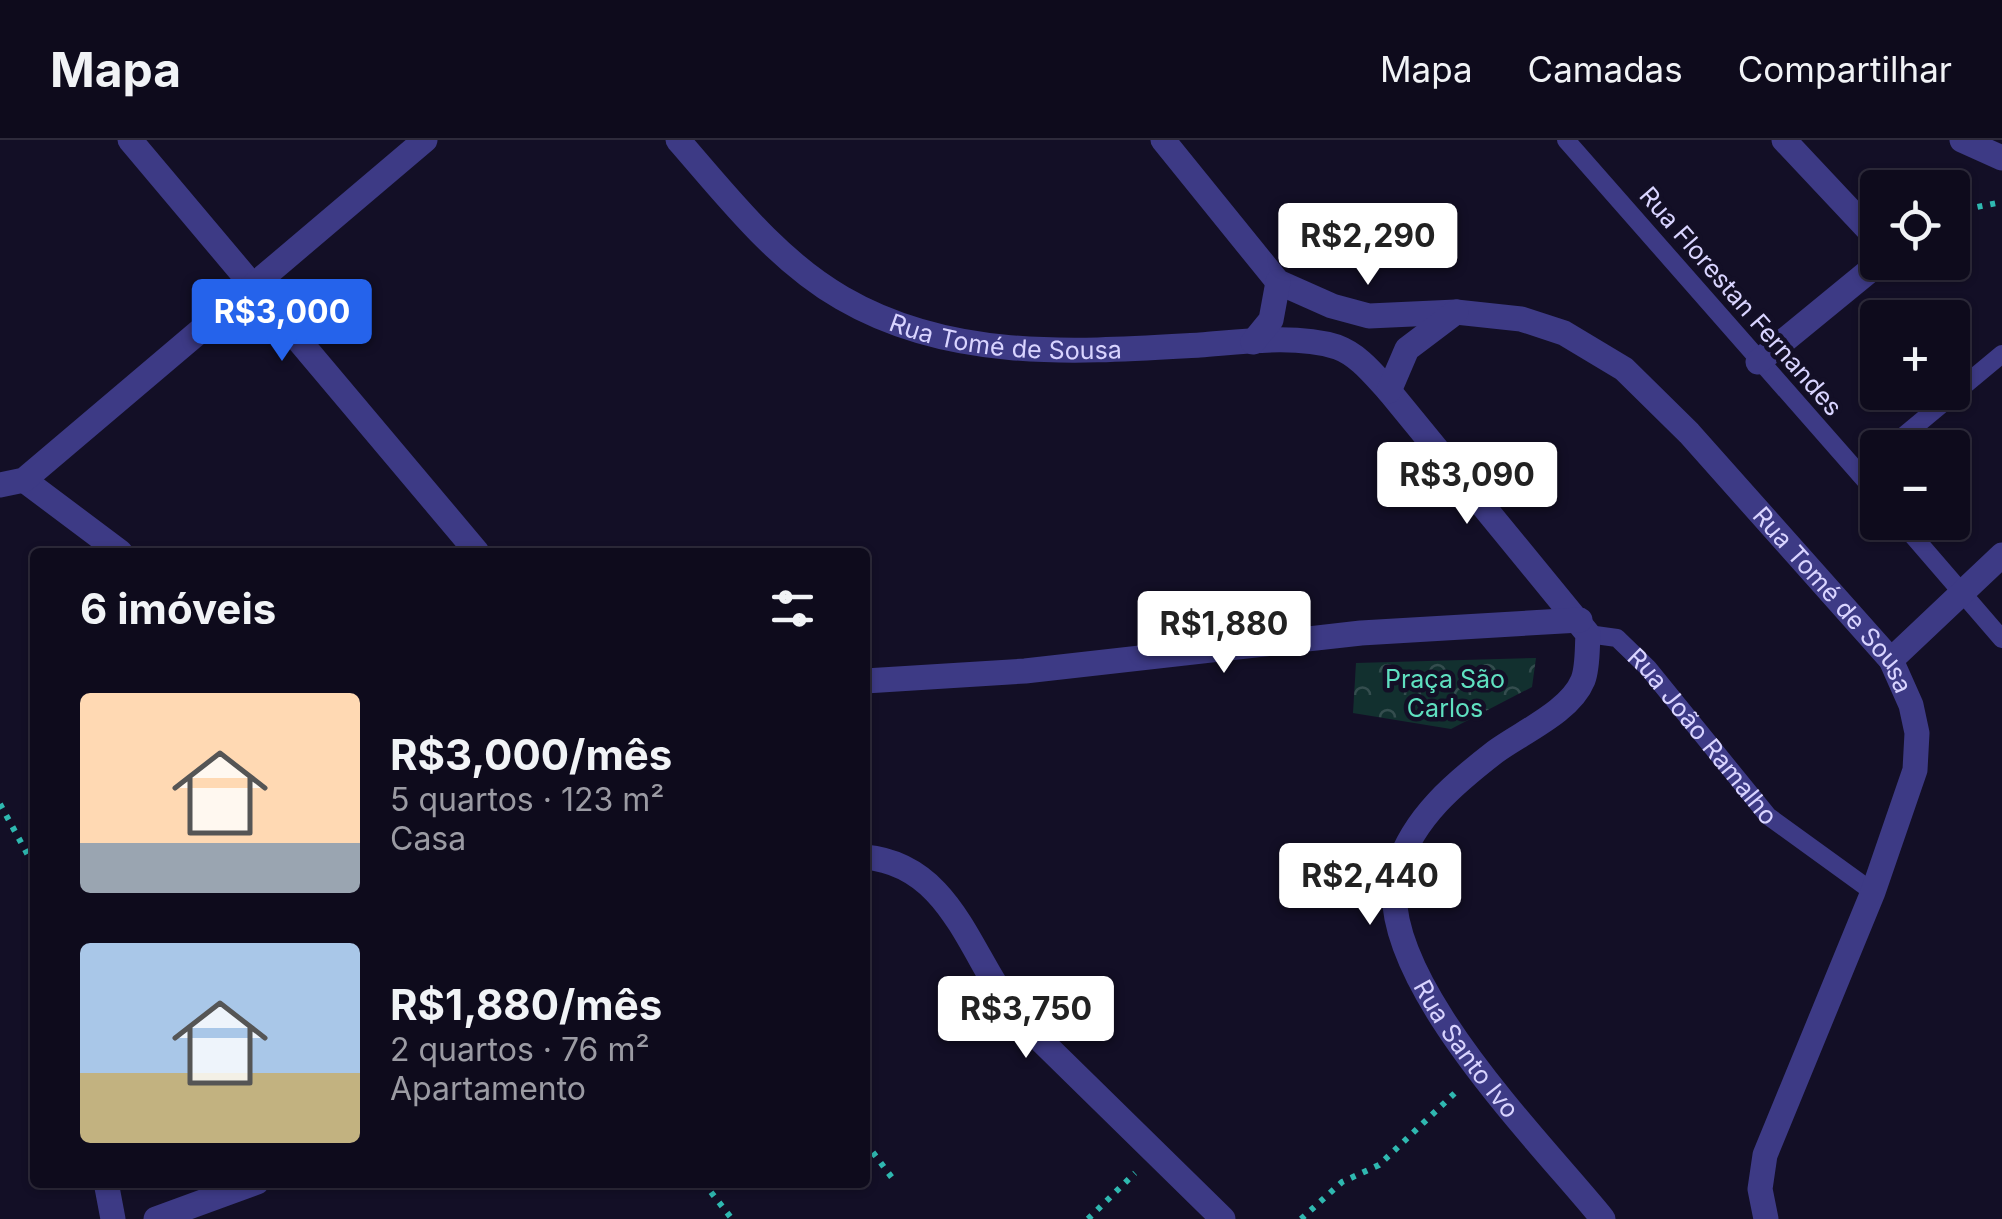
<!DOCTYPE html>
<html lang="pt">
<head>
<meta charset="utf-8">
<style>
	:root { --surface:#0e0b1c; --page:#1c1929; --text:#f1f3f6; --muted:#9b9ba3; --line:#2e2b3b; --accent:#2563eb }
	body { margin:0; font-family:Inter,sans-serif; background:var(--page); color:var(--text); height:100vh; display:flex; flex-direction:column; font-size:38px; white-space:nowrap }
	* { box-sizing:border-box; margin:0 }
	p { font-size:32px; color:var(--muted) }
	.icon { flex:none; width:55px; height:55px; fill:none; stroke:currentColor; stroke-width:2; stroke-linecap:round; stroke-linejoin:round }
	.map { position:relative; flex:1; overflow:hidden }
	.sheet { position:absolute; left:30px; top:408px; width:840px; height:640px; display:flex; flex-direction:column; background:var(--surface); border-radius:10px; box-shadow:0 2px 8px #0004,0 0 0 2px var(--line) }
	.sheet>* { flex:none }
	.tools { position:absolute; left:1860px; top:30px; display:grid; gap:20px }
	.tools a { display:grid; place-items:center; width:110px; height:110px; border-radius:10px; background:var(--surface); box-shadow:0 2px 8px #0004,0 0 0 2px var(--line); font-size:50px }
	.price { position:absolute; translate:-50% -85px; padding:0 22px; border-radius:10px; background:#fff; color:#222; font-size:32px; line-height:65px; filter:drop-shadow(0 2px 5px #0008) }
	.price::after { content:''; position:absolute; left:50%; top:60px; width:30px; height:22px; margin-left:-15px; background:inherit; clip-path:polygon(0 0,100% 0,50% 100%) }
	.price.active { background:var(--accent); color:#fff }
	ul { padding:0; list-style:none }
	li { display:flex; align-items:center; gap:30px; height:250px; padding:0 50px }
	li span { display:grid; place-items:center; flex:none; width:280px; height:200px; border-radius:10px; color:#555 }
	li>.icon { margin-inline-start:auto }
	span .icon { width:120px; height:120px; fill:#fffc; stroke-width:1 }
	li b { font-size:42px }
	h2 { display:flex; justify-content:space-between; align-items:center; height:120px; padding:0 50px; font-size:42px }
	header { display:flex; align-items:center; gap:60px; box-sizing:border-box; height:140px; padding:0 50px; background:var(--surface); border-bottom:2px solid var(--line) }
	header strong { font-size:48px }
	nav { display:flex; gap:55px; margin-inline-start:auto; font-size:35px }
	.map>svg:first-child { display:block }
	.park { fill:url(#park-crowns) }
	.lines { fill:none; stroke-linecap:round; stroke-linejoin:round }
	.path { stroke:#2fb8b0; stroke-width:6; stroke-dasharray:5 8; stroke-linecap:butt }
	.service { stroke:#3d3a85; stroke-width:18 }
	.minor { stroke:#3d3a85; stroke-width:25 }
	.labels { text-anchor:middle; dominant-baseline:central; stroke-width:9; stroke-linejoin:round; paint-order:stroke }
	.street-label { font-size:25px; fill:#d9d4ff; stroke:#130f26 }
	.park-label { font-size:25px; fill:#5fe0c0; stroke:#130f26 }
</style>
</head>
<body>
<header>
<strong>Mapa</strong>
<nav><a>Mapa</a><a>Camadas</a><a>Compartilhar</a></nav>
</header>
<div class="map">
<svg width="2002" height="1079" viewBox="0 0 2002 1079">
	<defs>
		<pattern id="park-crowns" width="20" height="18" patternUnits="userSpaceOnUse" patternTransform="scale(2.5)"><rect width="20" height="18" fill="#12302f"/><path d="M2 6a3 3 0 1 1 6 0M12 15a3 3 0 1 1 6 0" fill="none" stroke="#344d4e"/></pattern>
	</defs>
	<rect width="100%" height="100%" fill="#130f26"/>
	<path class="park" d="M1536,518L1532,547L1451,589L1353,573L1356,523Z"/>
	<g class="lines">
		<g class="path">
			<path d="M1952,72L2002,62"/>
			<path d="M0,664L35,728"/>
			<path d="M865,1002L896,1043"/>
			<path d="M703,1042L732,1079"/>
			<path d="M1088,1079L1135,1033"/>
			<path d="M1301,1079L1342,1042L1379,1025L1458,950"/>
		</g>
		<g class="service">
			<path d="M1566,0L1878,355"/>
			<path d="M1889,308L2002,214"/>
			<path d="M1859,333L1878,317"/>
			<path d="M1901,382L2002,499"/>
			<path id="s1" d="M1588,494L1617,498L1648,528L1768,676L1873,752"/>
		</g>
		<g class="minor">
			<path d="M130,0L477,412"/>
			<path id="s2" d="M678,0C727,56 776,120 842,158C952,222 1078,212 1200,205C1241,202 1296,194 1337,207C1359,215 1374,235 1389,251L1588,494C1587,508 1588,527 1583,540C1570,572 1522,592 1495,612C1455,643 1414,677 1398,727C1366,829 1542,1003 1603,1079"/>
			<path id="s3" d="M1163,0L1278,142L1332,166L1369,176L1456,172L1521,179L1564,193L1624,229L1689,293L1891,520L1911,565L1917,593L1915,630L1873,752L1765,1015L1760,1049L1766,1079"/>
			<path d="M1784,0L1878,100"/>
			<path d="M1962,0L2002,18"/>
			<path d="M1253,202L1271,180L1278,142"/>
			<path d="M1758,222L1880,122"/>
			<path d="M1389,251L1407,209L1456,172"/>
			<path d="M24,340L120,412"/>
			<path d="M0,345L24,340L425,0"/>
			<path d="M1891,520L2002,415"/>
			<path d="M865,541L1025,531L1361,493L1580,480"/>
			<path d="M865,717C954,725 970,820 1019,879L1223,1079"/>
			<path d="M106,1042L113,1079"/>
			<path d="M156,1079L257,1042"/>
		</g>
	</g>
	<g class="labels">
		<g class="street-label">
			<text transform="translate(1741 161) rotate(49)">Rua Florestan Fernandes</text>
			<text stroke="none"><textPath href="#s2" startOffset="400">Rua Tomé de Sousa</textPath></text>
			<text stroke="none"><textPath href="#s3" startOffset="860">Rua Tomé de Sousa</textPath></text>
			<text stroke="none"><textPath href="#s1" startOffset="160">Rua João Ramalho</textPath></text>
			<text stroke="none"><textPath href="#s2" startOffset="1632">Rua Santo Ivo</textPath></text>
		</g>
		<g class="park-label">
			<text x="1445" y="539">Praça São<tspan x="1445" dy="29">Carlos</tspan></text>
		</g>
	</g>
</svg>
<div class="tools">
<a><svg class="icon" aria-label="locate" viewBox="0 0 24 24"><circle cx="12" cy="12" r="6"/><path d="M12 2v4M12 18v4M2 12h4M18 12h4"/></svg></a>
<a>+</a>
<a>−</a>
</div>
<b class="price" style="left:1368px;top:148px">R$2,290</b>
<b class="price active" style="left:282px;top:224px">R$3,000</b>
<b class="price" style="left:1467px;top:387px">R$3,090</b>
<b class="price" style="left:1224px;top:536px">R$1,880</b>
<b class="price" style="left:1370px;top:788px">R$2,440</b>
<b class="price" style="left:1026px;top:921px">R$3,750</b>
<section class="sheet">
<h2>6 imóveis<svg class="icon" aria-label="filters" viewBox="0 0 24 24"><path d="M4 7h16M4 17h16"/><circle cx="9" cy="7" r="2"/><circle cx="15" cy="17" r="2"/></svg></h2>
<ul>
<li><span style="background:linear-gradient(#ffd9b3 75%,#9aa5b1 0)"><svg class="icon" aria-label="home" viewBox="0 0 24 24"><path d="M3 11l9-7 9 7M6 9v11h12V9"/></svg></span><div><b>R$3,000/mês</b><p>5 quartos · 123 m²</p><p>Casa</p></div></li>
<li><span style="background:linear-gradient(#a9c7e8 65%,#c2b280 0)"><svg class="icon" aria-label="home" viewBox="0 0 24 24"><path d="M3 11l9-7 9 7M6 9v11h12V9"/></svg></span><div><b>R$1,880/mês</b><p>2 quartos · 76 m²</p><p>Apartamento</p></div></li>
</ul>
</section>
</div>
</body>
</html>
